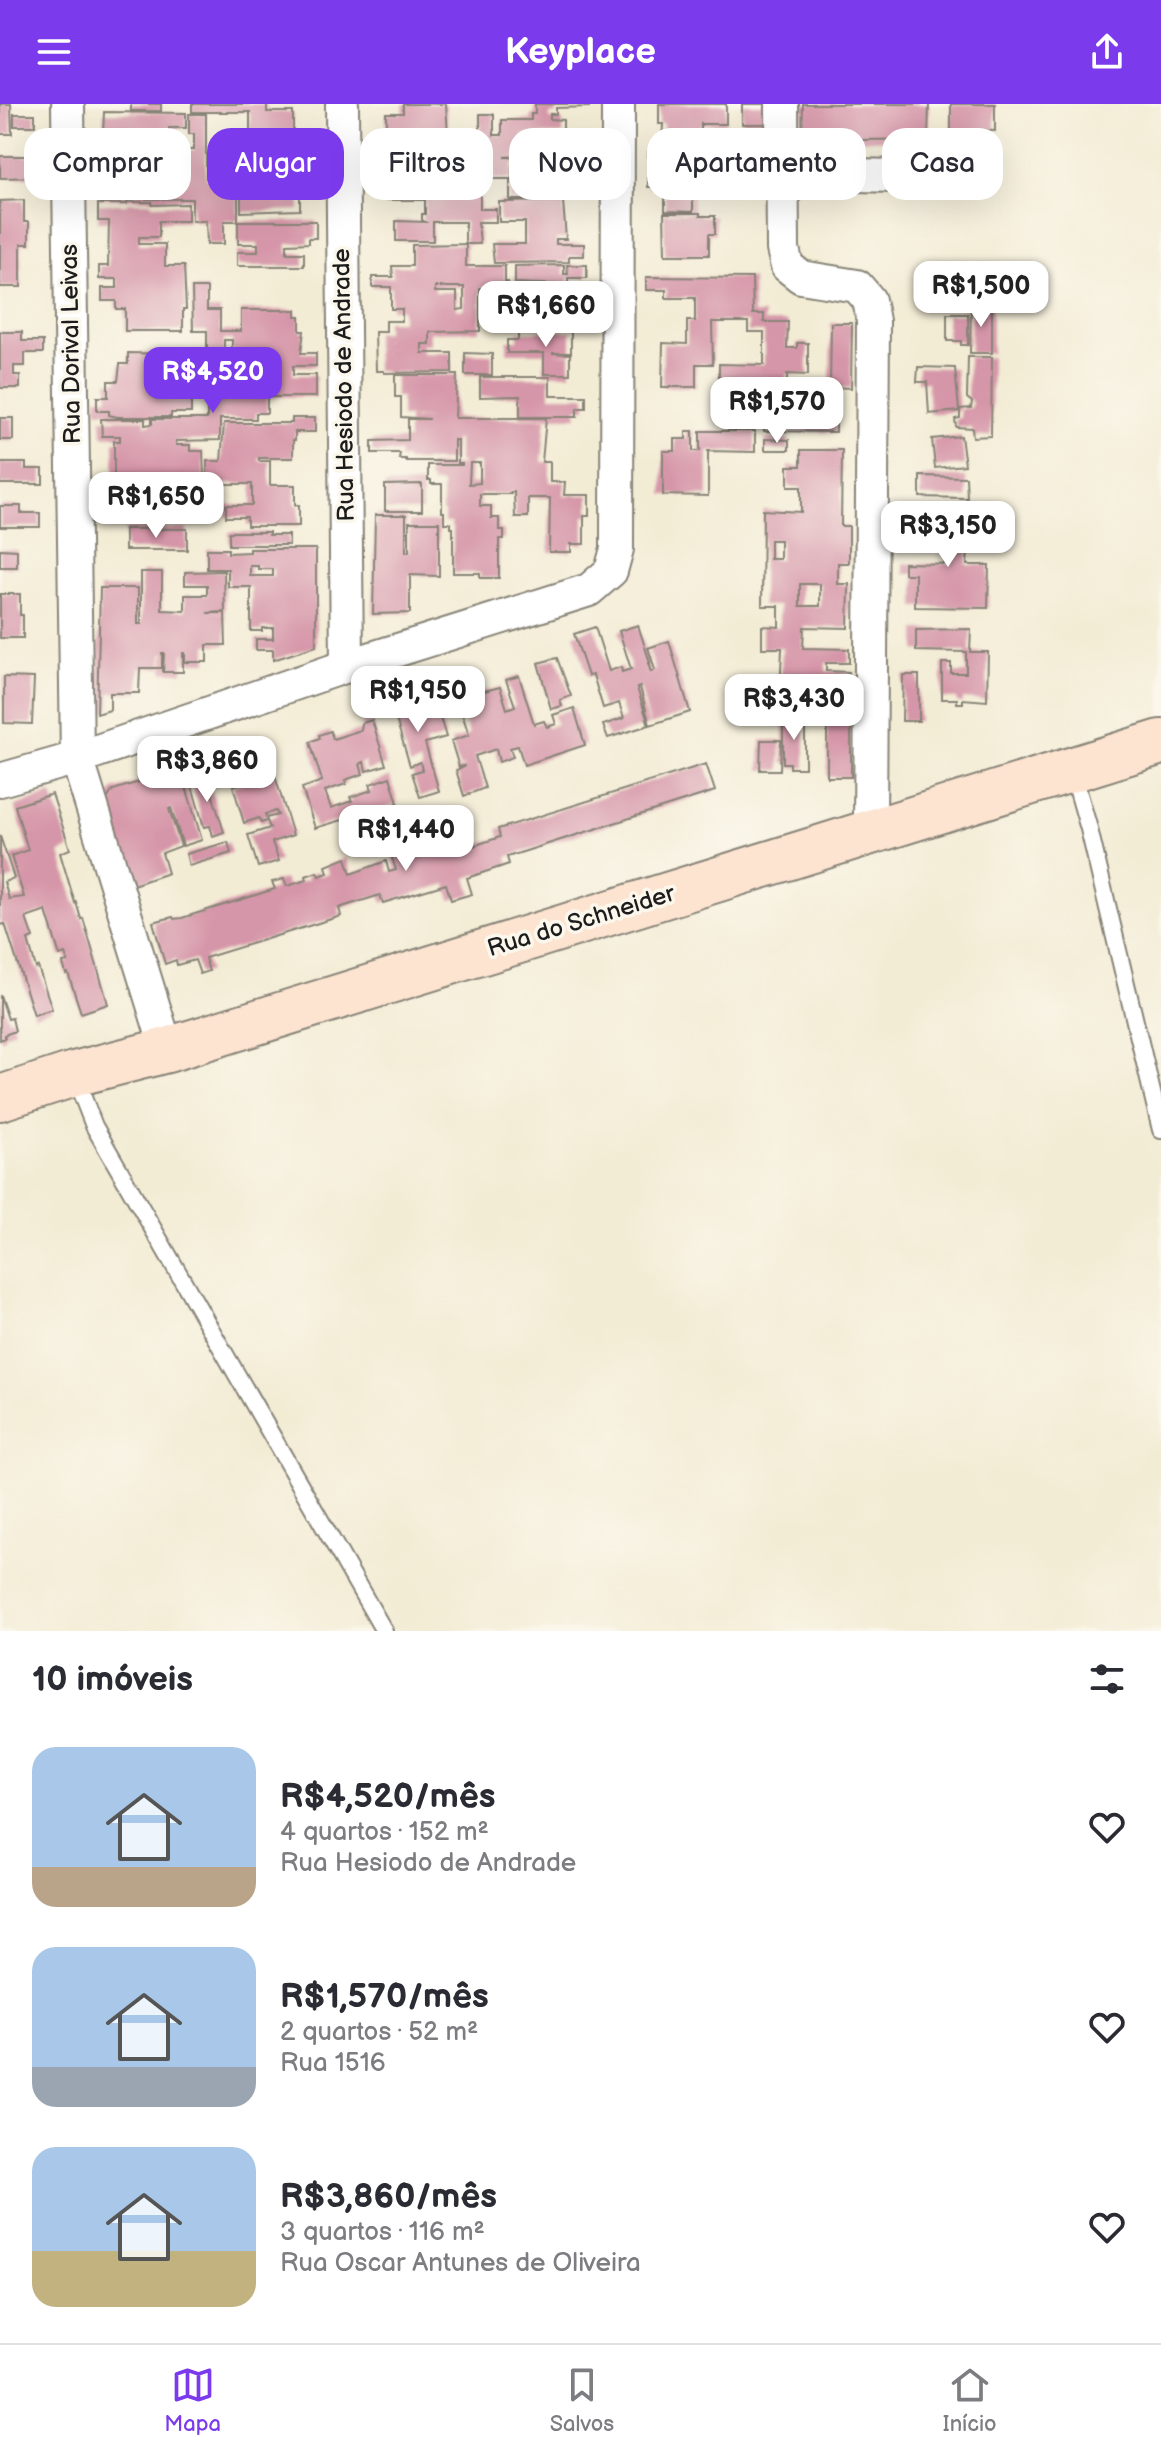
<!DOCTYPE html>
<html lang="pt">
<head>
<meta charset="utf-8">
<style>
	:root { --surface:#fff; --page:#f2f2f3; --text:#2b2b33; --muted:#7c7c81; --line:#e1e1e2; --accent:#7c3aed }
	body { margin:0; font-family:"Balsamiq Sans",sans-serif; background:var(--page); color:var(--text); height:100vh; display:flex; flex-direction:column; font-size:30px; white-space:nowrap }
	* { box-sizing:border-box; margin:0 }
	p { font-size:26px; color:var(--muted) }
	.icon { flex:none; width:44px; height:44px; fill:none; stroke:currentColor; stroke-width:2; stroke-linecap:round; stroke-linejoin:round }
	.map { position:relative; height:1527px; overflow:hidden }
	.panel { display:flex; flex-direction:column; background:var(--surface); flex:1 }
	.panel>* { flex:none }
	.top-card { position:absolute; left:24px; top:24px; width:1114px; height:72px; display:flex; gap:16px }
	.price { position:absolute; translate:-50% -68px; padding:0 18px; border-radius:16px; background:#fff; color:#222; font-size:26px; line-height:52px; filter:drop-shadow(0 2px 4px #0008) }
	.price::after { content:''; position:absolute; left:50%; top:48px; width:24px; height:18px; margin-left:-12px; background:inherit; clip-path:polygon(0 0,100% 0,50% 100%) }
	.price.selected { background:var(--accent); color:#fff }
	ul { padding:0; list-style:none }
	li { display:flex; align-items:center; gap:24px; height:200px; padding:0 32px }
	li span { display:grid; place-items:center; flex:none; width:224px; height:160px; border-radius:24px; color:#555 }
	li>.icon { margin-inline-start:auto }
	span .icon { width:96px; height:96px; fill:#fffc; stroke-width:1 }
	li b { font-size:34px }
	h2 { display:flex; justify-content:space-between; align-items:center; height:96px; padding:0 32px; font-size:34px }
	.pill { padding:0 28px; border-radius:24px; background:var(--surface); box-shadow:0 8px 32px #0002; font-size:28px; line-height:72px }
	.pill.selected { background:var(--accent); color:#fff }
	header { display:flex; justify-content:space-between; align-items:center; height:104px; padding:0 32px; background:var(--accent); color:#fff; font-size:36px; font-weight:700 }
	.tabs { display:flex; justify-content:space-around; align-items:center; height:112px; border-top:2px solid var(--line); background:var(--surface); font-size:22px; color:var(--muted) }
	.tabs a { display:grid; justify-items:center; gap:4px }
	.tabs .selected { color:var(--accent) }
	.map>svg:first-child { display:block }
	.building { fill:#d696a9; fill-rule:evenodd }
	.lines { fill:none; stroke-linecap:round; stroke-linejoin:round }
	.lane-casing { stroke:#888478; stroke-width:20 }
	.street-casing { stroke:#888478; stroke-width:36 }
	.secondary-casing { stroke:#888478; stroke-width:48 }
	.lane { stroke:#fff; stroke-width:16 }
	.street { stroke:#fff; stroke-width:32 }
	.secondary { stroke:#fde4d1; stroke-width:44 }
	.labels { text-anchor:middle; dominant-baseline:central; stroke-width:7; stroke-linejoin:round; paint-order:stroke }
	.street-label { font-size:24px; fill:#1c1c1c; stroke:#fbf7ec }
</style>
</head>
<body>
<header><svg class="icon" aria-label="menu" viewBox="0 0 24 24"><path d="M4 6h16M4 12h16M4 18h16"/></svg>Keyplace<svg class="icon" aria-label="share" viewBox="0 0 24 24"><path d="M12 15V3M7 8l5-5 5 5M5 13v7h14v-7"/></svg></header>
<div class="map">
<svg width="1161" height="1527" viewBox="0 0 1161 1527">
	<rect width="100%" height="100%" fill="#fbf7ec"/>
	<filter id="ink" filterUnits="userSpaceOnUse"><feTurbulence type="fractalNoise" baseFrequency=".0125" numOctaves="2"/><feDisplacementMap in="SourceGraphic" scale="16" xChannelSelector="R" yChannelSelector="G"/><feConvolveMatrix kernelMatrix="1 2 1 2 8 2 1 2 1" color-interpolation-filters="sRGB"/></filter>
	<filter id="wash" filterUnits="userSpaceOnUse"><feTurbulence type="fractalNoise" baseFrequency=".006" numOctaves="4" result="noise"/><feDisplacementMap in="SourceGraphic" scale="32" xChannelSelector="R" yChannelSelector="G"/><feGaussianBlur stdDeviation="1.8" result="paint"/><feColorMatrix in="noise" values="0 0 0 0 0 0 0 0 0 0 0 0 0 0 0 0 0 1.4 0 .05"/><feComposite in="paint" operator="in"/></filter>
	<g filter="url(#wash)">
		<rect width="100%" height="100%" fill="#f3ecd5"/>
		<g id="blocks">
			<g class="building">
				<path d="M0,0H11L12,30H0Z"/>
				<rect x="131" y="0" width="30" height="7"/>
				<path d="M192,0H267V8H293V30H250V8H192Z"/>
				<path d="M403,0H446L448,30H439V54H457V59H451V73H424V53H421V75H461V84H480V105H496V118H478L480,140H466V162H505V178H508V184H480V227L430,228V240H422V249H452V268L384,269V267H376L375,228H386V217H402V205H391V183H372V173H393L392,162H412V141L465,140V118H433V137H396V117L425,118L422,116V110H425V96H386V75H381V61H385L386,9H403ZM435,183H464V205L457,206V188H435Z"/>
				<path d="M535,0H589V3L556,4V10H550V15L563,16V30L523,31V52L504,53L576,54V63H567V75H527V65H520V61H512V75H480V45H486V31H480V10H494V31H502V16H531V10H535Z"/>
				<path d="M659,0H726V20H701V40H662L663,20H659Z"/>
				<rect x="742" y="0" width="25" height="20"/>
				<path d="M803,0H929L928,35L862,36L861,58L818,57L819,39H804L802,35Z"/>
				<path d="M951,0H995V27L972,26V32L951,31Z"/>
				<path d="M104,8L186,9V24H169V30H173L174,46H194V30H189V10H206V74H238V117H224V140H207L206,117H192V95H98V81H118V85H120V79H149V74H181V64H158V68L123,67V53H118V30H103Z"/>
				<rect x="14" y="10" width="21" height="12"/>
				<rect x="951" y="35" width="11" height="19"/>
				<path d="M717,41H766V65H737V84L648,83V48H664V45H714V64H717Z"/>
				<path d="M0,52H43V73L0,74Z"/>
				<path d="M261,54H297V74H294V79H300V106L241,108V74L256,75V62H261Z"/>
				<rect x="99" y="63" width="20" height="11"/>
				<path d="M510,76L584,78V96H510Z"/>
				<path d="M665,87H693V108L665,107Z"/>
				<path d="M24,96V118H29V140H21V183H0V97Z"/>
				<path d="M563,97L566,135H556V140H584V152H569V158L494,159L492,140H525V118H499V98Z"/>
				<path d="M127,98H152V101L188,100V117H159V133H139V140H165V162H184L186,205H183V227H125V205H116V197H102V184H117V175H99V162H108L109,117H98V100H127Z"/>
				<path d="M664,109H700V112H715V130H709V151H665Z"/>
				<path d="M238,117H316V134H309V139L287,140V149H304V162H237V148H258V140H238Z"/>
				<path d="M564,161V170H568L567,161H587V174H568V181L515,179V162Z"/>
				<path d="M646,173L752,174L753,210H764V218H788L787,244H797V239H808V271L787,270V283H784V285H764V283H753V297H759V305H719V260L764,261V228H748V218H712L713,260H696V283H662L663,239L687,240V217H695V194H666V186H646Z"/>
				<path d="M192,184H207V206H220V227H241V206H296V212H300V227H304L301,249H316V262H293V271H316V293H267V309H256V315H220V336L176,337V341H190V347H203L204,372H207V357H221L224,319H292V314H315V328H295V336H293V354H259V357H270V381H295V401H299V422H247V413H226V401H252V380H193V402H134V380H173V373H167V378H134V373H126V380H114V337H120V332H102L101,315H145V321L152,320V315H207V293H196V288H193V293H191V309H171V313H117L109,311V307H97V293H108V277H118L120,260H128V249L171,250V271H193V279H196V271H207V227H193ZM224,236H232V249H238V271H231V249H224Z"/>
				<path d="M971,200L992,201V249H970Z"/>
				<path d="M947,210H968V241H961V237H947Z"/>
				<path d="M831,219H852L851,284L830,283Z"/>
				<path d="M571,227V249H552L570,250V270H544V249H507V236H518V228Z"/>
				<path d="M0,228H22V237H43V249H25V262H14V271H20V284H0Z"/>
				<path d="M465,249L492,250V271H465Z"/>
				<path d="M968,253H992L991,332L973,333L972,324L956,323L955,315L960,314V305L971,304L972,298L967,294Z"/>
				<path d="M918,263L955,264L959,307L929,310L927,278H917Z"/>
				<path d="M395,271H457L455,314H546L542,358H550V378H565L564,391H589V412H584V440H571V448H549L550,394H528V413H515L514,388H511V390H480V402H491V414H499V426H504V435H499V474H480V469H453V424H451V419H444V408H442V380H431V376H428V361H462V359H458V336H454V357H406V355H399L400,349H372V337L408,336V315H430L401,313V293H395ZM470,359H480V379L469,380Z"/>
				<path d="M480,273H550V292H586V304H577V313H520V292L480,293Z"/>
				<path d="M764,304L836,305V328L764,327Z"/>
				<rect x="0" y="314" width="13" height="22"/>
				<path d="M686,327H693V347H700V327H755V348L708,347V392L663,391V347H675V335H686Z"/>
				<path d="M961,332L965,361L935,364L932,335Z"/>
				<path d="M765,335L789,336V346H765Z"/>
				<path d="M801,346H842L841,422H849V459H838V480H849L848,524L804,523L803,544L849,545V559H826V567L849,568V581H830V590L780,589L782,544H762V522L779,523V502H762L763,406L801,408V383H788V362H801ZM770,436H780V455H770ZM800,480H820V502H800Z"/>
				<path d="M0,359H26V365H43V380H0Z"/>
				<path d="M920,372L966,373L967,394L920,393Z"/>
				<path d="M422,380V407H385V381Z"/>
				<path d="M0,402H21V409H40V423H0Z"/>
				<path d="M375,411H406V448H409V418H439V472L410,471V509L373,510Z"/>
				<path d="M910,415L970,417L967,461H989L988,504L915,503V470H904V459L951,460V437L910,436Z"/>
				<rect x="125" y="425" width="62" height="21"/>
				<path d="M229,428H269V431H289V441H229Z"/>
				<path d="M0,445L17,446V463H0Z"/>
				<path d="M207,445H228V449L250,448V445H316V542L273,556V546H256V535H273V524H262V527H251V483H228V465H207ZM250,462H258V465H273V472H250Z"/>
				<path d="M224,467L225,508L207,509H225L226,541H207V558H185V549H183V568H163L164,549H162V564H140L139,589H110V606L97,610L100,484H138V520H141V468H162V506L185,507V491H207V481H185V468Z"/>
				<path d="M0,490H20V511H23V534H0Z"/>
				<path d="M638,521L650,559H648L651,568L655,566L648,544L669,537L690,608L650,621L640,583L637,584L649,621L608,634L603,621L624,614L619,599L603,604L593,571L588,572L574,530L595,523L609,567L621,563L622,568L631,565L619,527Z"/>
				<path d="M971,525L970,548H988L987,597L963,595V599H957V595H942V559H951V569H966V548L916,547V526Z"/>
				<path d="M557,554L571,592L560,596L562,602L551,605L538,559Z"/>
				<path d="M903,571H919V617H902Z"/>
				<path d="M519,572L534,620L544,617L547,623L556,620L553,611L574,604L585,641L524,661L518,642L510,644L513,653L499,658L496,645L475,652L485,684L464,692L456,666L464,663V662L459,663L451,637L469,631L457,594L500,583L507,605L515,602L506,576Z"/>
				<path d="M4,573L34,574L32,620L4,619Z"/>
				<path d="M407,582L412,598L433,591L446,633L425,639L439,687L420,693L412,669L422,666L420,658L410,662L388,588Z"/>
				<rect x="827" y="599" width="24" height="74"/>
				<path d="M783,611L805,614V664H790V659H783Z"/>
				<path d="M372,616L386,661L366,667L364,658L360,660L363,670L345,676L346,680L325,687L331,704L352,697L350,693L372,686L370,680L390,673L398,699L377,706L381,720L361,726L356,712L315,724L302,684L322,677L310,638L320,634L319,631L330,627L333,635L361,626L362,619Z"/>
				<path d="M761,636H781L780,666H760Z"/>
				<path d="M268,649L293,731L272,738L279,757L258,763L248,731L270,724L266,714L278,711L276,707L265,710L267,717L261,719L259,714L244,719L233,682L254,675L248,655Z"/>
				<path d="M193,652L199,670L185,675L179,656Z"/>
				<path d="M237,656L243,676L233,679L227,659Z"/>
				<path d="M706,660L715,687L507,753L509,760L467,774L472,790L451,796L446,780L383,799L380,791L339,804L341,812L205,854L209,867L200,870L195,856L177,861L176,856L165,860L153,818L173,813L174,815L182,814L275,785L272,778L284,775L287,782L307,776L306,772L317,768L319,772L328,769L326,762L346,754L351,770L386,757L389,768L396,766L387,739L401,734L404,744L411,742L412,744L453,730L458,747L500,733L498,725Z"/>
				<path d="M160,665L165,682L184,676L202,736L183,742L171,704L169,705L181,742L162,749L168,769L133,781L107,695L113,686L139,678L138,673Z"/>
				<path d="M206,670L224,728L213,732L210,722L204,723L190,675Z"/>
				<path d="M52,690L70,745L60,749L75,799L76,798L81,815L83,814L108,900L81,909L68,869L66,870L63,859L68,858L65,850L60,852L46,807L26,814L33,834L28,836L36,864L38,863L52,905L34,911L5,820L0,821V732L14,774L4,778L9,795L24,793L11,752L28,746L15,702Z"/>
				<path d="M228,738L231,749L189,762L186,750Z"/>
				<path d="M0,891L8,915L12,914L15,927L4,931L5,934L0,936Z"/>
			</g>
		</g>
	</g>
	<g filter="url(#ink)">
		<use href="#blocks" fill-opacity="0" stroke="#888478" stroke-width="2"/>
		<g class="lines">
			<g class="lane-casing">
				<g id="lane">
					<path d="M1072,666L1089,725L1161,1026"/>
					<path d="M75,973L94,1022L384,1527"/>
				</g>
			</g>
			<g class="street-casing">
				<g id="street">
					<path d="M68,0L77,654L167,946"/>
					<path d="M342,0L347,562"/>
					<path d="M782,0L783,145L787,162L801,173L857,182L869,196L873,217L870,728"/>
					<path d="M783,69L970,74"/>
					<path d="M0,676L77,654L347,562L589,486L611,467L617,445L618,0"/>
				</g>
			</g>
			<g class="secondary-casing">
				<path id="secondary" d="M0,994L74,970L167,946L1161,638"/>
			</g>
			<use href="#lane" class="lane"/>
			<use href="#street" class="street"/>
			<use href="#secondary" class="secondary"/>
		</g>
	</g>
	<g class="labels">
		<g class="street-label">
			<text transform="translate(71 240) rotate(-91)">Rua Dorival Leivas</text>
			<text transform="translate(344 281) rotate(-91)">Rua Hesiodo de Andrade</text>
			<text transform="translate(581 817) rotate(-17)">Rua do Schneider</text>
		</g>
	</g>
</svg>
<b class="price" style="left:981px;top:225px">R$1,500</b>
<b class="price" style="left:546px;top:245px">R$1,660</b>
<b class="price selected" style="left:213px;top:311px">R$4,520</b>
<b class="price" style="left:777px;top:341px">R$1,570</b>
<b class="price" style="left:156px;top:436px">R$1,650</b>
<b class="price" style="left:948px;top:465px">R$3,150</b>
<b class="price" style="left:418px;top:630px">R$1,950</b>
<b class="price" style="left:794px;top:638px">R$3,430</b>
<b class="price" style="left:207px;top:700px">R$3,860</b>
<b class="price" style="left:406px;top:769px">R$1,440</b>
<div class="top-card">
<a class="pill">Comprar</a>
<a class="pill selected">Alugar</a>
<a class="pill">Filtros</a>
<a class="pill">Novo</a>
<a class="pill">Apartamento</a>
<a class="pill">Casa</a>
</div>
</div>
<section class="panel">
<h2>10 imóveis<svg class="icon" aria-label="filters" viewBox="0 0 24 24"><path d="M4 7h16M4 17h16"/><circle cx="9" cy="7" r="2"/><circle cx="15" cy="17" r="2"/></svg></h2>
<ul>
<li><span style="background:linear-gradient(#a9c7e8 75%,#b9a48a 0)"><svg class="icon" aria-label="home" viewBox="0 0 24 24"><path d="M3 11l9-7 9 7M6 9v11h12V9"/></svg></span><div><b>R$4,520/mês</b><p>4 quartos · 152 m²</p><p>Rua Hesiodo de Andrade</p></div><svg class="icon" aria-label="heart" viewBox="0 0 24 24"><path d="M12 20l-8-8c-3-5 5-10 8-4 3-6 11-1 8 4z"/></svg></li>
<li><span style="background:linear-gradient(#a9c7e8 75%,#9aa5b1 0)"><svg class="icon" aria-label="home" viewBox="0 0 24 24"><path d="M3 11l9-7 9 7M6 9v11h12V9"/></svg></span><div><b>R$1,570/mês</b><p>2 quartos · 52 m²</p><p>Rua 1516</p></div><svg class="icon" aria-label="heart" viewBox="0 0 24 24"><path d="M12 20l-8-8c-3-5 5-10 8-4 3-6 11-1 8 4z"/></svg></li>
<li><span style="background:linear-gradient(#a9c7e8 65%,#c2b280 0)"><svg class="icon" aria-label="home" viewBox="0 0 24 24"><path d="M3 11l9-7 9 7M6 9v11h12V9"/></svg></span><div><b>R$3,860/mês</b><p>3 quartos · 116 m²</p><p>Rua Oscar Antunes de Oliveira</p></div><svg class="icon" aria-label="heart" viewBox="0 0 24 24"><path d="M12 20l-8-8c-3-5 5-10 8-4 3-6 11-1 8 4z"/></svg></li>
</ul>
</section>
<nav class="tabs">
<a class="selected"><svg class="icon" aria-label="map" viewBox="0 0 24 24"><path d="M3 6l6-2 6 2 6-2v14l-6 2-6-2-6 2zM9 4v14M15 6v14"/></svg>Mapa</a>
<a><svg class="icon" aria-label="saved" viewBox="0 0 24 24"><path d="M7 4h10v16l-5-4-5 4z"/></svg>Salvos</a>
<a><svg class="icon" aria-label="home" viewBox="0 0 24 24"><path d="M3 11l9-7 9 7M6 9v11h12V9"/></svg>Início</a>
</nav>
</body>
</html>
